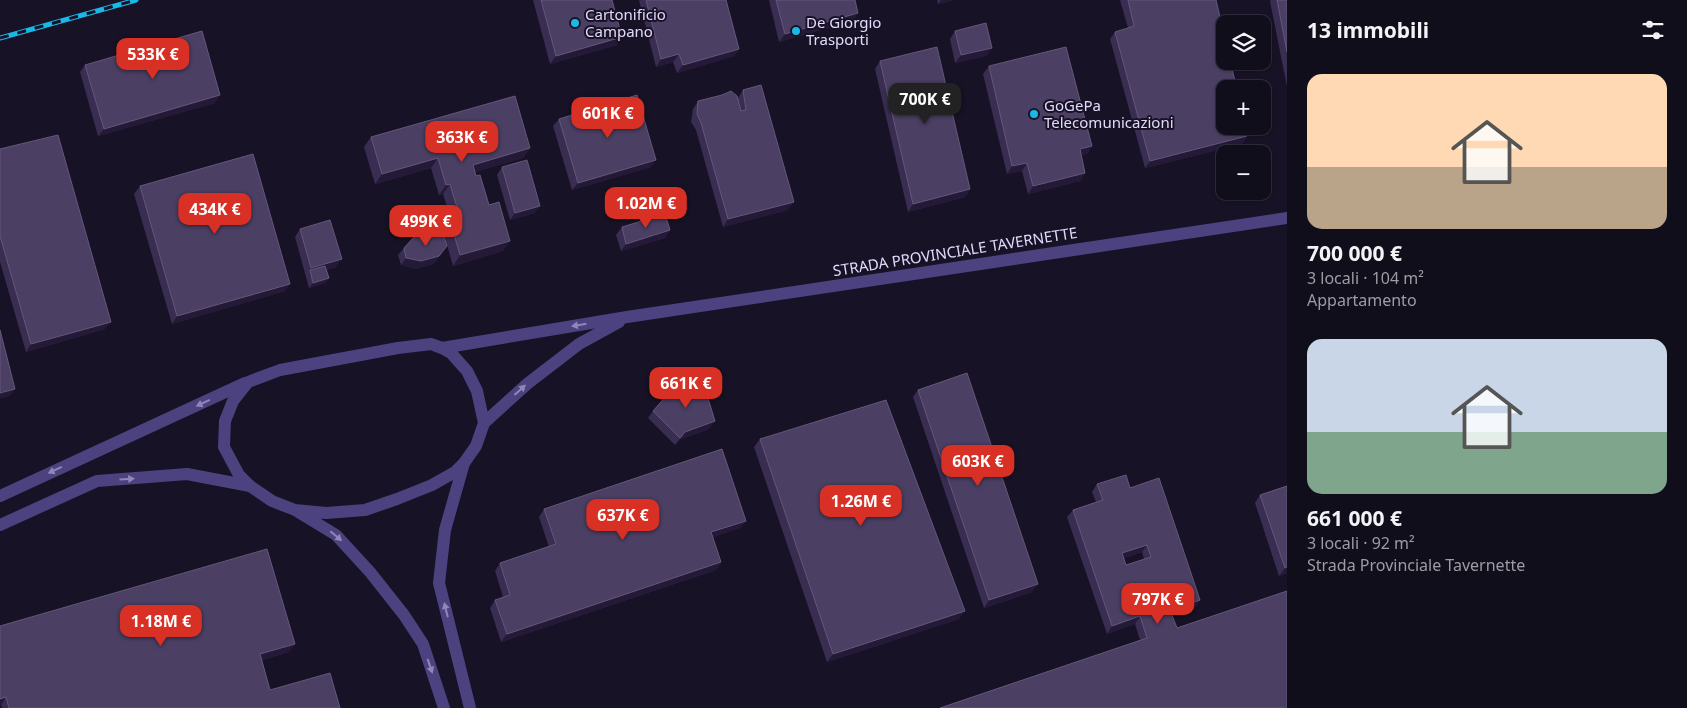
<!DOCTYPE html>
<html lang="it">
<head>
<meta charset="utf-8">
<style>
	:root { --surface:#110e1c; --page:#1a1725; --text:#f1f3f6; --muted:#9c9ca3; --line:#302e3b; --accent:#d93025 }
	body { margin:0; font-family:"Noto Sans",sans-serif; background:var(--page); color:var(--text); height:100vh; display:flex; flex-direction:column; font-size:19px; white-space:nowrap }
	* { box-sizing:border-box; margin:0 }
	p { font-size:16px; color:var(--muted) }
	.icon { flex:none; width:28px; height:28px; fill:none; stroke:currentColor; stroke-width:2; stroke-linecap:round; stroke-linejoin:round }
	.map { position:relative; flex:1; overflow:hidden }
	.panel { display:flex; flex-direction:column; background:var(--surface); width:400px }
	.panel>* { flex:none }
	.tools { position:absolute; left:1216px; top:15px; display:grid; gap:10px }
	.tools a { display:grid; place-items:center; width:55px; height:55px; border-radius:10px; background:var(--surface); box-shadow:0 1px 4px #0004,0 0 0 1px var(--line); font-size:25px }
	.price { position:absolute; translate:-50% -42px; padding:0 11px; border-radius:10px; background:var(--accent); color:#fff; font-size:16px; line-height:32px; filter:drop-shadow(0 1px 2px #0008) }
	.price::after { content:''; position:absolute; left:50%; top:30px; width:15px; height:11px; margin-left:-8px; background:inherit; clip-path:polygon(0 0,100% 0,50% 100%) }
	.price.on { background:#222; color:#fff }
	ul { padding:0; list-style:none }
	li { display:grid; align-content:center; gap:10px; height:265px; padding:0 20px }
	li span { display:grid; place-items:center; height:155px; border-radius:15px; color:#555 }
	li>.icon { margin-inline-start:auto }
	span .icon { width:90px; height:90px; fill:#fffc; stroke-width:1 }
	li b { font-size:21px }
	h2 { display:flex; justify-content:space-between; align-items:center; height:60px; padding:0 20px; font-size:21px }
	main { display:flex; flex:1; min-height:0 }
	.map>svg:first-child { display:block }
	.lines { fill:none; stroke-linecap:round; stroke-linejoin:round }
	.minor { stroke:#4c427f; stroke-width:12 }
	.rail-casing { stroke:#19b8e7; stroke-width:5 }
	.rail { stroke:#171225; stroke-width:3; stroke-dasharray:9; stroke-linecap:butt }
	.wall { fill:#392d51; fill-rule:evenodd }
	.shaded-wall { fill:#241a38 }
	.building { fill:#4b3f63; stroke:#63587b; fill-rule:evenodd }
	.oneway { fill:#9086b7 }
	.poi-dot { fill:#19b8e7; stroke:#171225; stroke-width:2 }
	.labels { text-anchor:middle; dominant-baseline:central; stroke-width:4; stroke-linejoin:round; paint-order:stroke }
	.poi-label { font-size:15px; fill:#e2d9fb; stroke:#171225; text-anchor:start }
	.street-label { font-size:15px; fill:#e2d9fb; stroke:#171225 }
</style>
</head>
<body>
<main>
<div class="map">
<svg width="1287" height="708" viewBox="0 0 1287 708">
	<rect width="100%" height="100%" fill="#171225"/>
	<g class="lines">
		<g class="minor">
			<path d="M442,348L627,317L1287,218"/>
			<path d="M484,423L527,384L579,344L619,322"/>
			<path d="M464,463L445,530L439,583L470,708"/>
			<path d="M0,496L245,383"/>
			<path d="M295,510L326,513L365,510L397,499L432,485L455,472L464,463L476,446L484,423L477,391L467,371L451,353L442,348L431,344L398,348L280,370L248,382L233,401L225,421L224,447L239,475L250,486L272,501L295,510L336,535L370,572L404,615L423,644L444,708"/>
			<path d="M0,525L97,481L187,474L250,486"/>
		</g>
		<g class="rail-casing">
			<path id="rail" d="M0,38L136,0"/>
		</g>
		<use href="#rail" class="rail"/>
	</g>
	<g class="wall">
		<path d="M533,0H612L617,45L550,64Z"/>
		<path d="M639,0H726L739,49L734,56L677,73L673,62L656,67Z"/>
		<path d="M769,0H855L853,21L779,42Z"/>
		<path d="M937,0H954L938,4Z"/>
		<path d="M1120,0H1216L1247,136L1242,144L1145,168L1110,39L1115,32L1128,28Z"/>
		<path d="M1271,0H1287V87L1270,1Z"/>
		<path d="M955,31L992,48L986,56L955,63L950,39Z"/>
		<path d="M880,61L970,189L965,197L908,212L875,69Z"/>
		<path d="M85,65L215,103L98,136L80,72Z"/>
		<path d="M989,66L1092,146L1087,154L1081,155L1085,173L1080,181L1028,194L1022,171L1007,174L983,74Z"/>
		<path d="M743,90L788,210L723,227L696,130L691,122L693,109L698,101L738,98Z"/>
		<path d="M559,119L651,167L572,190L553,126Z"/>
		<path d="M371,137L530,148L523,158L475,172L489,205L503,251L453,266L442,227L450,216L443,194L439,195L431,168L375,184L364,147Z"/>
		<path d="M0,149V150L105,329L26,352L0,262Z"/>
		<path d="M502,167L535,213L510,220L497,175Z"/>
		<path d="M140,186L285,291L172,324L134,194Z"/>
		<path d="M622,227L670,230L665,238L621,251L616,235Z"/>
		<path d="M300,229L336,267L326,270L329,278L325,283L309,288L295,237Z"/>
		<path d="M404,248L441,254L433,264L416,269L401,265L398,255Z"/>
		<path d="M690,383L709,429L679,440L675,445L648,418L653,411L687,388Z"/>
		<path d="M918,390L1032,592L984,608L913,397Z"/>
		<path d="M760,439L959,619L827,662L754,447Z"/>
		<path d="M1097,484L1130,488L1200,600L1195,608L1172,615L1177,628L1140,640L1135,624L1107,634L1067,517L1073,510L1096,502L1092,492ZM1142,552L1144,559L1126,565L1124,558Z"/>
		<path d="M1287,486V573L1279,576L1255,503L1260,495Z"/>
		<path d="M544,509L746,521L740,528L713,537L721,562L716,570L501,642L490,608L495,600L503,597L495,571L500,563L549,547L539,517Z"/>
		<path d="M0,626L289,652L262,660L270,690L340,708H2L1,705H0Z"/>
	</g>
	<g class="shaded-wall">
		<path d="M941,0H954L938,4Z"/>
		<path d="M858,13L853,21L779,42L785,34Z"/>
		<path d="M622,37L617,45L550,64L556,56Z"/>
		<path d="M992,48L986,56L955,63L961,55Z"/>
		<path d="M739,49L734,56L677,73L683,65Z"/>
		<path d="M679,54L673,62L656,67L661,59Z"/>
		<path d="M220,95L215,103L98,136L104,129Z"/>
		<path d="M1247,136L1242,144L1145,168L1150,161Z"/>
		<path d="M1092,146L1087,154L1074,157L1080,149Z"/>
		<path d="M530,148L523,158L466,175L473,165Z"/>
		<path d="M438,158L431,168L375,184L382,174Z"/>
		<path d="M656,160L651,167L572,190L578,183Z"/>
		<path d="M1027,163L1022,171L1007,174L1012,166Z"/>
		<path d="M1085,173L1080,181L1028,194L1033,186Z"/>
		<path d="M450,184L443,194L439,195L446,185Z"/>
		<path d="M970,189L965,197L908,212L913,204Z"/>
		<path d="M794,202L788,210L723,227L728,219Z"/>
		<path d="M540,206L535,213L510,220L515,213Z"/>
		<path d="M670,230L665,238L621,251L626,244Z"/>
		<path d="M510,241L503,251L453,266L460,255Z"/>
		<path d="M447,246L433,264L416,269L401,265L406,258Z"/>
		<path d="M342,259L336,267L311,274L310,270L311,268Z"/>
		<path d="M329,278L325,283L309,288L313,283Z"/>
		<path d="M290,284L285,291L172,324L177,316Z"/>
		<path d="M111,322L105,329L26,352L31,344Z"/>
		<path d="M15,389L10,396L0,399V393Z"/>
		<path d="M715,421L709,429L679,440L675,445L685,432Z"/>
		<path d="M746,521L740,528L706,540L711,532Z"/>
		<path d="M1147,545L1142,552L1117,561L1122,553Z"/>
		<path d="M721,562L716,570L501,642L507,634Z"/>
		<path d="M1287,567V573L1279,576L1285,568Z"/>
		<path d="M1038,584L1032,592L984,608L989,600Z"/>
		<path d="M1200,600L1195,608L1165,617L1170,610Z"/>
		<path d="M965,611L959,619L827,662L833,654Z"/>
		<path d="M1140,616L1135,624L1107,634L1112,626Z"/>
		<path d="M295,644L289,652L255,662L260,654Z"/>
		<path d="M6,697L1,705H0V699Z"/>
	</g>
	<g class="building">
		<path d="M541,0H612L622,37L556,56Z"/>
		<path d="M646,0H726L739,49L683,65L679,54L661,59Z"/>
		<path d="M776,0H855L858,13L785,34Z"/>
		<path d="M1128,0H1216L1225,38V61H1230L1237,89H1225V126H1245L1247,136L1150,161L1115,32L1134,26Z"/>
		<path d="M1277,0H1287V52Z"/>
		<path d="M986,23L992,48L961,55L955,31Z"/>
		<path d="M202,31L220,95L104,129L85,65Z"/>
		<path d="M937,47L970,189L913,204L880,61Z"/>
		<path d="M1066,47L1092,146L1080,149L1085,173L1033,186L1027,163L1012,166L989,66Z"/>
		<path d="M761,85L794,202L728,219L701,123L697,114L698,101L722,95L731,91L737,96L741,111L746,110L743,90Z"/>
		<path d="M637,95L656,160L578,183L559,119Z"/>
		<path d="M515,96L530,148L473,165L476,176L480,175L489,205L499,202L510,241L460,255L449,217L459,214L450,184L446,185L438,158L382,174L371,137Z"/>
		<path d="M58,135L111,322L31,344L0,236V149Z"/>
		<path d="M253,154L290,284L177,316L140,186Z"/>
		<path d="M527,160L540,206L515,213L502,167Z"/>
		<path d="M665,214L670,230L626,244L622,227Z"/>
		<path d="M330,220L342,259L311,268L300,229Z"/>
		<path d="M432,232L444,236L447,246L439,256L421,261L406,258L404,248L414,237Z"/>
		<path d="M325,266L329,278L313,283L310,270Z"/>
		<path d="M0,330L15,389L0,393Z"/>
		<path d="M967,373L1038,584L989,600L918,390Z"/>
		<path d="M706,381L707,395L715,421L685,432L680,438L653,411L669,393L690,387V383Z"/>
		<path d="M886,400L965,611L833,654L760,439Z"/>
		<path d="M722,449L746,521L711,532L721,562L507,634L495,600L510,595L500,563L556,544L544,509Z"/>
		<path d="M1126,475L1130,488L1159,478L1200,600L1170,610L1177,628L1287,591V708H940L1147,638L1140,616L1112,626L1073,510L1103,500L1097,484ZM1147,545L1151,557L1126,565L1122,553Z"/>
		<path d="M1287,486V567L1285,568L1260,495Z"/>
		<path d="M267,549L295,644L260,654L270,690L330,673L340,708H9L6,697L0,699V626Z"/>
	</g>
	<defs><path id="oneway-solid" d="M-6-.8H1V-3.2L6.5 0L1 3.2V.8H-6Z" transform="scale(1.25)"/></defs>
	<g class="oneway">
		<use href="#oneway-solid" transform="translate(579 325) rotate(171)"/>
		<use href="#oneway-solid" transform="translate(520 390) rotate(-42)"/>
		<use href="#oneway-solid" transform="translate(203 403) rotate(155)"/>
		<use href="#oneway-solid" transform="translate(55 470) rotate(155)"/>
		<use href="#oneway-solid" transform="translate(127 479) rotate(-4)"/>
		<use href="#oneway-solid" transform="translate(336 536) rotate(40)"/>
		<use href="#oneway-solid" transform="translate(446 610) rotate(-104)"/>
		<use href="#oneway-solid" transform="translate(430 666) rotate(71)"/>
	</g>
	<g class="poi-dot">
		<circle cx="575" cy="23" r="5"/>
		<circle cx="796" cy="31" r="5"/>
		<circle cx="1034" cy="114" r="5"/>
	</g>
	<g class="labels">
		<g class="poi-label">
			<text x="585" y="14">Cartonificio<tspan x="585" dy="17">Campano</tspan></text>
			<text x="806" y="22">De Giorgio<tspan x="806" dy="17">Trasporti</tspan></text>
			<text x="1044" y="105">GoGePa<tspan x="1044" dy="17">Telecomunicazioni</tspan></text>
		</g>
		<g class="street-label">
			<text transform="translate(955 251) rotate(-9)">STRADA PROVINCIALE TAVERNETTE</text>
		</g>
	</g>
</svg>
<div class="tools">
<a><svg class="icon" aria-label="layers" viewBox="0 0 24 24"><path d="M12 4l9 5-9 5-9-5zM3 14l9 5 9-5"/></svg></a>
<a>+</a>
<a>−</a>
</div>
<b class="price" style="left:153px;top:80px">533K €</b>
<b class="price on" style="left:925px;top:125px">700K €</b>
<b class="price" style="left:608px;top:139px">601K €</b>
<b class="price" style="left:462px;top:163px">363K €</b>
<b class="price" style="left:646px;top:229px">1.02M €</b>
<b class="price" style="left:215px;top:235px">434K €</b>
<b class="price" style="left:426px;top:247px">499K €</b>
<b class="price" style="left:686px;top:409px">661K €</b>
<b class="price" style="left:978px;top:487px">603K €</b>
<b class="price" style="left:861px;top:527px">1.26M €</b>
<b class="price" style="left:623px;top:541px">637K €</b>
<b class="price" style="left:1158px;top:625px">797K €</b>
<b class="price" style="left:161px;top:647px">1.18M €</b>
</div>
<section class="panel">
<h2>13 immobili<svg class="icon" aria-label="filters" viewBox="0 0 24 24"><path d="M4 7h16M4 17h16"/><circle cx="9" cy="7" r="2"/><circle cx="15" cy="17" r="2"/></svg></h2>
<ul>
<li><span style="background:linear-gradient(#ffd9b3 60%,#b9a48a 0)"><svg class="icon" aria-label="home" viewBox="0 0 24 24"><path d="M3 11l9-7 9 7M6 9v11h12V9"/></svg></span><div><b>700 000 €</b><p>3 locali · 104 m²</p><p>Appartamento</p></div></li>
<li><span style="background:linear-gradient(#c9d6e8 60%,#7fa58c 0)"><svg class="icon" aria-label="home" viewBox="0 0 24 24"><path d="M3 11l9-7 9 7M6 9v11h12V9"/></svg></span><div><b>661 000 €</b><p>3 locali · 92 m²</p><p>Strada Provinciale Tavernette</p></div></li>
</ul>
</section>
</main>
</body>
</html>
